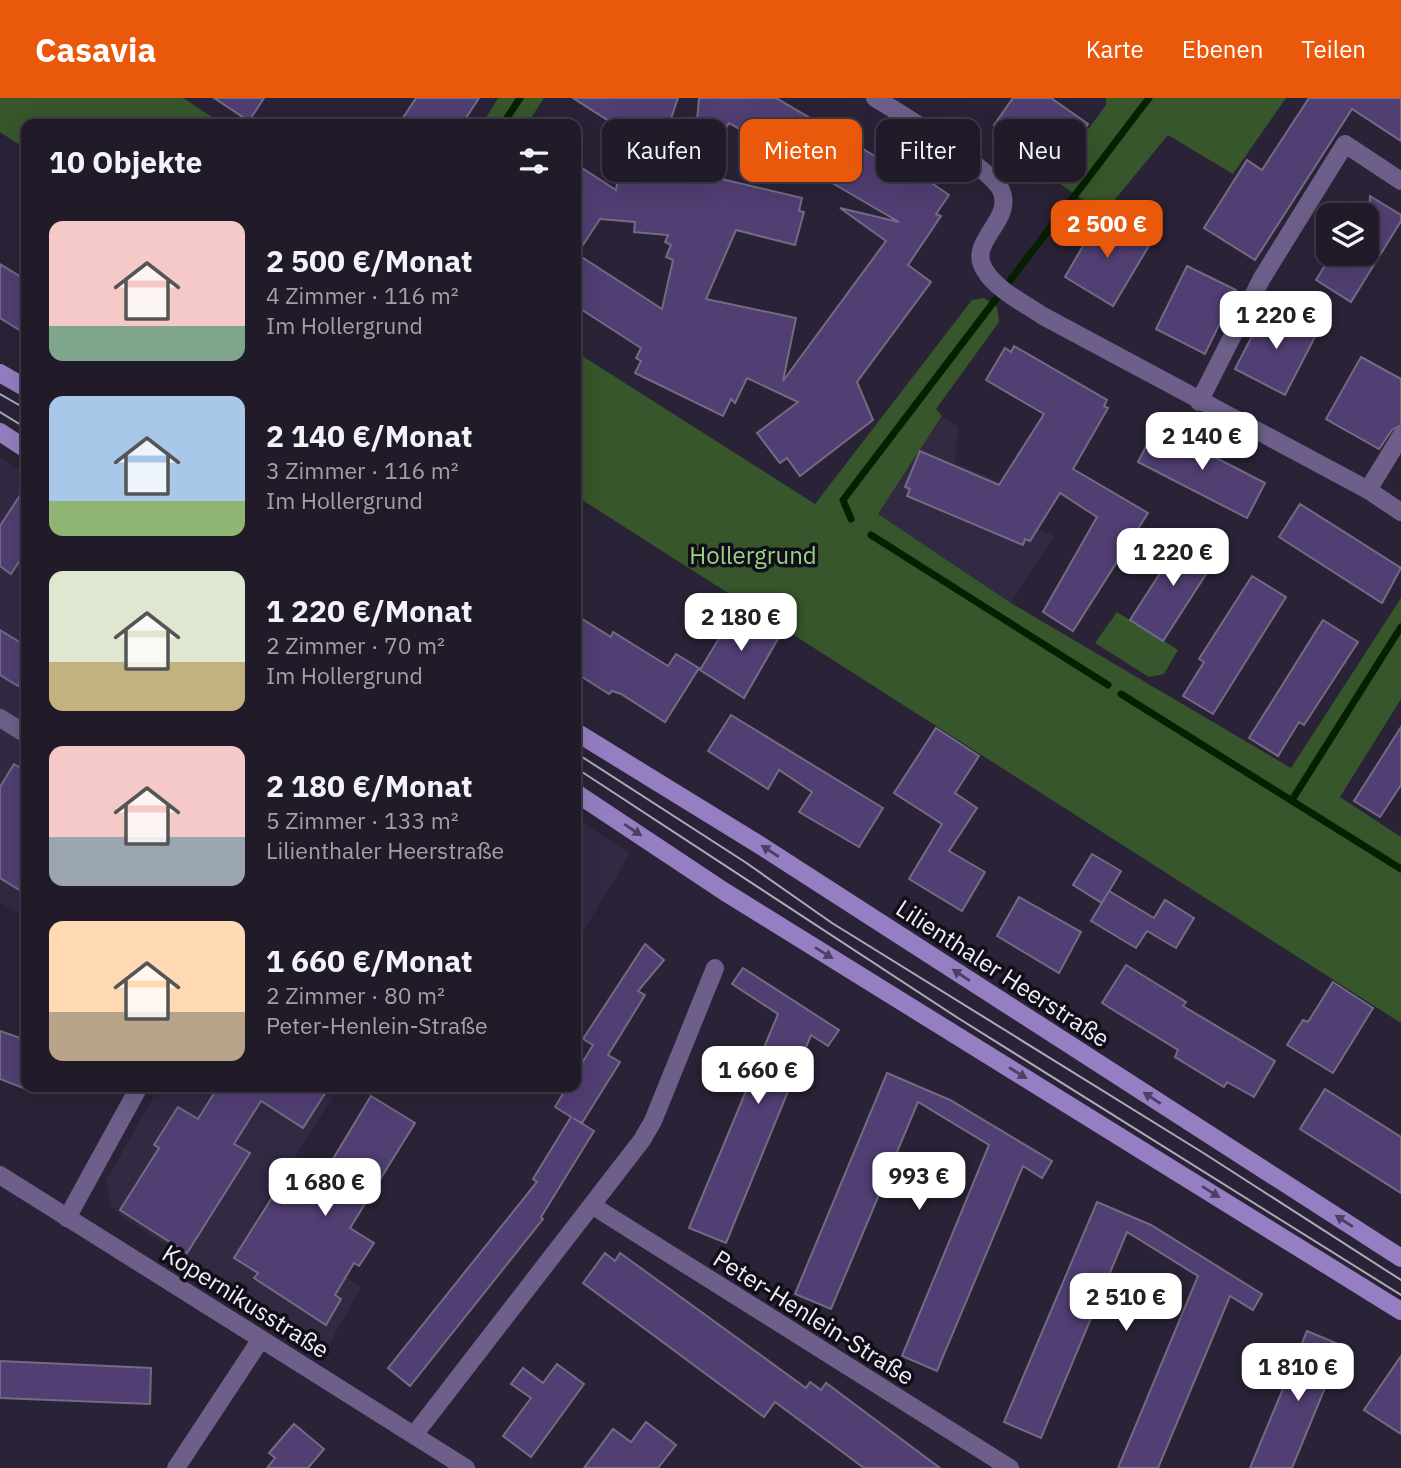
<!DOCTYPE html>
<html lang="de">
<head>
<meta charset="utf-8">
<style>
	:root { --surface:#201a29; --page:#2d2735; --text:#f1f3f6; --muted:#a2a1a8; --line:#3d3846; --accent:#ea580c }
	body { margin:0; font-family:"IBM Plex Sans",sans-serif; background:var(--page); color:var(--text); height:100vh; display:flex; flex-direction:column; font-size:26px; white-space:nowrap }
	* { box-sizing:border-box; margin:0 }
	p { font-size:23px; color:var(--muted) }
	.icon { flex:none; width:38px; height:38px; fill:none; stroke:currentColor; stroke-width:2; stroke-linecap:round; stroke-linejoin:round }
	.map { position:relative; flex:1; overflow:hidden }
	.side { position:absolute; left:21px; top:21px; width:560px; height:973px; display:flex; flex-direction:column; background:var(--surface); border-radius:14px; box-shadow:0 7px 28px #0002,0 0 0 2px var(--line) }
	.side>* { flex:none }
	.banner { position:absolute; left:602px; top:21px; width:665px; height:63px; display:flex; gap:14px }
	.tools { position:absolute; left:1316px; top:105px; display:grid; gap:14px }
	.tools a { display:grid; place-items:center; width:63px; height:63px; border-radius:14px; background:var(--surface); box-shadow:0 7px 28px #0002,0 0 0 2px var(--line); font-size:35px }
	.price { position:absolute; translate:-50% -60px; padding:0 16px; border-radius:14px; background:#fff; color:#222; font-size:23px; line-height:46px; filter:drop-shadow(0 2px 4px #0008) }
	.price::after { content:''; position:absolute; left:50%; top:42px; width:21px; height:16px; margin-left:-10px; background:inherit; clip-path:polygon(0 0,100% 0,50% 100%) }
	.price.active { background:var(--accent); color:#fff }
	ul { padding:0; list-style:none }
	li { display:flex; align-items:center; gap:21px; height:175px; padding:0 28px }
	li span { display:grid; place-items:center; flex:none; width:196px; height:140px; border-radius:14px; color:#555 }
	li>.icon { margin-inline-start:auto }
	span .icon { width:84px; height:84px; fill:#fffc; stroke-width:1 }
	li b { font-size:30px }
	h2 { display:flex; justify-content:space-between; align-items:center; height:84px; padding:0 28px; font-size:30px }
	.pill { padding:0 24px; border-radius:14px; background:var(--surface); box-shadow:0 7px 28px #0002,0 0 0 2px var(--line); font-size:24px; line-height:63px }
	.pill.active { background:var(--accent); color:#fff }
	header { display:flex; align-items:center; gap:42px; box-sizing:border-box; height:98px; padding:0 35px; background:var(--accent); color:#fff }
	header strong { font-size:33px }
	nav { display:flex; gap:38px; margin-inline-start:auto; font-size:24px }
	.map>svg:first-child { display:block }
	.built { fill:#322943 }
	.green { fill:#37562b }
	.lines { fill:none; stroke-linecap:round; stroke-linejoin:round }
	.stream { stroke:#051f00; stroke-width:7 }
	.building { fill:#513e73; stroke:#726b82; stroke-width:2; fill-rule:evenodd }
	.minor { stroke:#6d5f89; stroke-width:18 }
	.secondary { stroke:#957ec1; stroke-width:18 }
	.tram { stroke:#aeaab9; stroke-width:2 }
	.oneway { fill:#4c4063 }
	.labels { text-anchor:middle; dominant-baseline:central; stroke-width:7; stroke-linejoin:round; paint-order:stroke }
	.park-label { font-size:24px; fill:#9ad185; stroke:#110e17 }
	.street-label { font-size:24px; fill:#f1eefb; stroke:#110e17 }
</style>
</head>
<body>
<header>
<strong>Casavia</strong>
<nav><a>Karte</a><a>Ebenen</a><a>Teilen</a></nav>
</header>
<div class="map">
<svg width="1401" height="1370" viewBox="0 0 1401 1370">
	<rect width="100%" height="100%" fill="#2a2337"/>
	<g class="built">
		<path d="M942,319L958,329L955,365L1003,385L992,412L1054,438L1011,505L878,416Z"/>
		<path d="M0,359L26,376V820L0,804Z"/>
		<path d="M576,721L630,755L576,846Z"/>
		<path d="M159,989H339L255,1121L361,1189L328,1248L121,1118L111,1107L106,1083Z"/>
	</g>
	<g class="green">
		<path d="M0,0H183L223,26H26V51L0,34Z"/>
		<path d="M498,0H544L527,26H482Z"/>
		<path d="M1106,0H1286L1233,76L1168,37L1103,116L1052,80L1106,7Z"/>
		<path d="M984,200L997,209L999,224L936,311L942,318L878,416L1011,505L1291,670L1401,500V601L1340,699L1401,739V925L576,398V254L815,406L972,202Z"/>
		<path d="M1117,514L1178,552L1164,576L1149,579L1095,545Z"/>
	</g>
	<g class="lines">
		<g class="stream">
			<path d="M503,26L520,0"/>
			<path d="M851,421L843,402L1149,0"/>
			<path d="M871,437L1108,587"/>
			<path d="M1121,596L1401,771"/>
			<path d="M1292,702L1401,529"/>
		</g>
	</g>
	<g class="building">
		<path d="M214,0H264L249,23Z"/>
		<path d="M416,0H479L462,26H399Z"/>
		<path d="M573,0H678L664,41L609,23Z"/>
		<path d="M699,0H776L880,61L885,53L949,97L936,116L941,118L908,167L931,184L857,284L873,322L800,378L787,360L780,365L757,335L798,304L747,280L735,305L731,301L723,318L635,275L641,263L636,260L641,250L576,208V66L616,92L618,77L692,84V74L802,100L799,113L804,114L795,147L736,132L706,201L796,220L783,283L886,143L840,110L899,124L729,25L709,56L695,46ZM600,121L635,124L634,134L668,137L665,144L671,147L666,159L673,162L662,211L577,156Z"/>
		<path d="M1013,0H1051L1088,26L1057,70L994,27Z"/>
		<path d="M1309,0H1401V43L1352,11L1255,162L1204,130L1247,62L1262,72Z"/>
		<path d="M1370,98L1401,117V123L1351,204L1316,182L1332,156H1367Z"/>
		<path d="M1101,117L1150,146L1113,208L1065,179Z"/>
		<path d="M0,166L26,182V236L0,220Z"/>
		<path d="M1187,168L1236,192L1205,256L1156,231Z"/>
		<path d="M1267,209L1317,235L1285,297L1235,271Z"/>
		<path d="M1014,248L1107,302L1104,308L1108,310L1073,371L1148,415L1073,533L1043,514L1097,419L1060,395L1030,443L1025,441L1023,447L907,398L910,391L905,389L920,353L999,387L1044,316L986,282L1005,250L1011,254Z"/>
		<path d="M1361,259L1401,281V327L1392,332L1379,351L1326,321Z"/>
		<path d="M1156,329L1265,385L1247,420L1138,364Z"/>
		<path d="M26,388V453L11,476L0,468V428Z"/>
		<path d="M1300,406L1401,470L1382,505L1279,439Z"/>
		<path d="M1184,438L1217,459L1163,543L1130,522Z"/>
		<path d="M1252,478L1286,499L1213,616L1183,598L1204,564L1199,561Z"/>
		<path d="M735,514L758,529L764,519L783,532L744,600L700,572Z"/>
		<path d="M576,517L611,539L613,534L668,568L676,556L699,570L665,624L621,596L612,593L609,596L576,575Z"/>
		<path d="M1323,522L1358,544L1304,627L1299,624L1278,658L1249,640Z"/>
		<path d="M0,532L26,548V576L18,588L0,577Z"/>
		<path d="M731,617L883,710L859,749L799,714L812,694L779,672L768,691L708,653Z"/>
		<path d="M1401,629V687L1380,719L1354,703Z"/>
		<path d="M936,630L979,658L955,695L977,710L949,753L985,774L962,813L909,781L942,726L894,695Z"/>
		<path d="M14,666L26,673V796L0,780V689Z"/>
		<path d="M1092,756L1121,773L1102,805L1073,787Z"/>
		<path d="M1109,793L1154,820L1165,802L1194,820L1176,850L1147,833L1136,850L1091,823Z"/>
		<path d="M1019,799L1081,834L1059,875L997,838Z"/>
		<path d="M645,846L664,862L638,893L645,897L608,957L620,964L582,1025L573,1020L594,1033L541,1119L543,1121L410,1288L388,1270L537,1084L533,1081L571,1019L555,1009L567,989H576V975L593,947L583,941Z"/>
		<path d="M1126,867L1186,904L1183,908L1275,963L1254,999L1227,984L1224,989L1175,959L1178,952L1102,905Z"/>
		<path d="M743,870L839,932L828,948L811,937L726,1145L689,1130L778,916L732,886Z"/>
		<path d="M1333,884L1373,910L1333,975L1287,947L1303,922L1308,924Z"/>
		<path d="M0,933L26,942V991L0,981Z"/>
		<path d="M887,975L950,1002L1052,1063L1042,1080L1023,1068L937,1273L902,1258L989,1047L918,1004L831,1211L795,1196Z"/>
		<path d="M218,989H329L303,1030L261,1003L234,1046L250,1055L187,1155L120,1112L159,1050L154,1047L178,1009L198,1021Z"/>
		<path d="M1325,991L1401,1039V1095L1300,1031Z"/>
		<path d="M371,998L415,1025L350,1130L374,1145L359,1168L354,1165L335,1197L341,1201L326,1227L254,1180L258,1175L234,1160L283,1082L310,1099Z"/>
		<path d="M1097,1104L1151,1127L1262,1196L1253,1212L1230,1198L1158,1370H1118L1198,1178L1127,1134L1041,1340L1004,1324Z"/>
		<path d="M605,1155L615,1163L620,1155L806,1290L810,1284L821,1292L826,1285L940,1370H864L775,1304L764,1319L583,1185Z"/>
		<path d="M1307,1233L1343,1248L1322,1297L1292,1370H1250Z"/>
		<path d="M1401,1258V1336L1364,1312Z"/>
		<path d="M0,1263L151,1270L150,1306L0,1300Z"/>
		<path d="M557,1266L584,1286L531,1359L503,1338L531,1300L511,1286L523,1270L543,1285Z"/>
		<path d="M646,1324L676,1347L658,1370H584L613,1331L631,1344Z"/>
		<path d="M294,1326L324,1351L308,1370H267L275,1360L269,1355Z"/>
	</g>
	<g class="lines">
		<g class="minor">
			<path d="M875,0C900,15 990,70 1001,92C1015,122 967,143 984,171C996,192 1024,205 1043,218L1368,392L1401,414"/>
			<path d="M1199,304L1262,180L1345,46L1401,83"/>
			<path d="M1368,392L1401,338"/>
			<path d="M0,620L26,636"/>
			<path d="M0,1077L466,1370"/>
			<path d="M593,1108L1010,1370"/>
			<path d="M67,1120L139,989"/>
			<path d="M414,1337L642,1042L653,1023L715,870"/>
			<path d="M176,1370L261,1241"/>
		</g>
		<g class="secondary">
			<path d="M0,275L26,290"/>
			<path d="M0,334L26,351"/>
			<path d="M576,634L758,746L1401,1160"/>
			<path d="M576,695L725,794L1401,1213"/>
		</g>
		<g class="tram">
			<path d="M0,296L26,311"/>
			<path d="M0,314L26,330"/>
			<path d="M576,655L745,764L832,825L1205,1056L1401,1182"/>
			<path d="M576,670L958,920L1401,1197"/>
		</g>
	</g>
	<defs><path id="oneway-solid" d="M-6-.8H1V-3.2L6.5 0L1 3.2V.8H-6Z" transform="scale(1.75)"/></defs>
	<g class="oneway">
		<use href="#oneway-solid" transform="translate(633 732) rotate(34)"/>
		<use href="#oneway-solid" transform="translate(770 753) rotate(-147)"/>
		<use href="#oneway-solid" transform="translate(824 855) rotate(32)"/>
		<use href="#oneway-solid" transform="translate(961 877) rotate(-147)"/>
		<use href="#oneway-solid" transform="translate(1018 975) rotate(32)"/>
		<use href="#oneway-solid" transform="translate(1152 1000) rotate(-147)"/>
		<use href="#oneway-solid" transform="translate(1211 1094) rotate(32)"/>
		<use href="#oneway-solid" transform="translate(1344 1123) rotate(-147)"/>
	</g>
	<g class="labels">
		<g class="park-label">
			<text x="753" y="457">Hollergrund</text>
		</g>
		<g class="street-label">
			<text transform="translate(1003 875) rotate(33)">Lilienthaler Heerstraße</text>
			<text transform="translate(246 1203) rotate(32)">Kopernikusstraße</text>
			<text transform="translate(814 1219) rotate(32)">Peter-Henlein-Straße</text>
		</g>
	</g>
</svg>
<div class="tools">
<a><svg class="icon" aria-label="layers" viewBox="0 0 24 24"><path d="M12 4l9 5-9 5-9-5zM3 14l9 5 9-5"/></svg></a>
</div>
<b class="price active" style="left:1107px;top:162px">2 500 €</b>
<b class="price" style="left:1276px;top:253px">1 220 €</b>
<b class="price" style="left:1202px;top:374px">2 140 €</b>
<b class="price" style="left:1173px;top:490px">1 220 €</b>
<b class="price" style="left:741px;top:555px">2 180 €</b>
<b class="price" style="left:758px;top:1008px">1 660 €</b>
<b class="price" style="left:919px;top:1114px">993 €</b>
<b class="price" style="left:325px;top:1120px">1 680 €</b>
<b class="price" style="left:1126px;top:1235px">2 510 €</b>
<b class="price" style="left:1298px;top:1305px">1 810 €</b>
<div class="banner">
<a class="pill">Kaufen</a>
<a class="pill active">Mieten</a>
<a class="pill">Filter</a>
<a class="pill">Neu</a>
</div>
<section class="side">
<h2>10 Objekte<svg class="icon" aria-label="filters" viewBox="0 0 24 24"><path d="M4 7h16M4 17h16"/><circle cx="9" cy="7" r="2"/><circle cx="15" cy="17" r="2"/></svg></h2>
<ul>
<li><span style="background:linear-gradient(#f6c9c9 75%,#7fa58c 0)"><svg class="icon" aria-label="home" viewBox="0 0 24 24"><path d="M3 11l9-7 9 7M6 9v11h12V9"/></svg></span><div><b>2 500 €/Monat</b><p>4 Zimmer · 116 m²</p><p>Im Hollergrund</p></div></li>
<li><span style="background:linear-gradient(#a9c7e8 75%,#8fb573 0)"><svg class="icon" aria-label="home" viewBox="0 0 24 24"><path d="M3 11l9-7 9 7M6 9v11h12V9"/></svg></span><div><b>2 140 €/Monat</b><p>3 Zimmer · 116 m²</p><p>Im Hollergrund</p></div></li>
<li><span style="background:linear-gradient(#dfe7d0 65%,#c2b280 0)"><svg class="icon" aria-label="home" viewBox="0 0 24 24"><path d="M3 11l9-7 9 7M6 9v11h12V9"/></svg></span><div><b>1 220 €/Monat</b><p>2 Zimmer · 70 m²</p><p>Im Hollergrund</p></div></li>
<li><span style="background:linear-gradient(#f6c9c9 65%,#9aa5b1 0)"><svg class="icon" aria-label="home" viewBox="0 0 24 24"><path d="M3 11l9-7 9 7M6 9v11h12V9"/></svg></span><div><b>2 180 €/Monat</b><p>5 Zimmer · 133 m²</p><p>Lilienthaler Heerstraße</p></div></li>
<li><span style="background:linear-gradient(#ffd9b3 65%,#b9a48a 0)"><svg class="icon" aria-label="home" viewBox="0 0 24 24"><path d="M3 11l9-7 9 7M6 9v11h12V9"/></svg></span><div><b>1 660 €/Monat</b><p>2 Zimmer · 80 m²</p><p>Peter-Henlein-Straße</p></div></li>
</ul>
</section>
</div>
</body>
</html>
